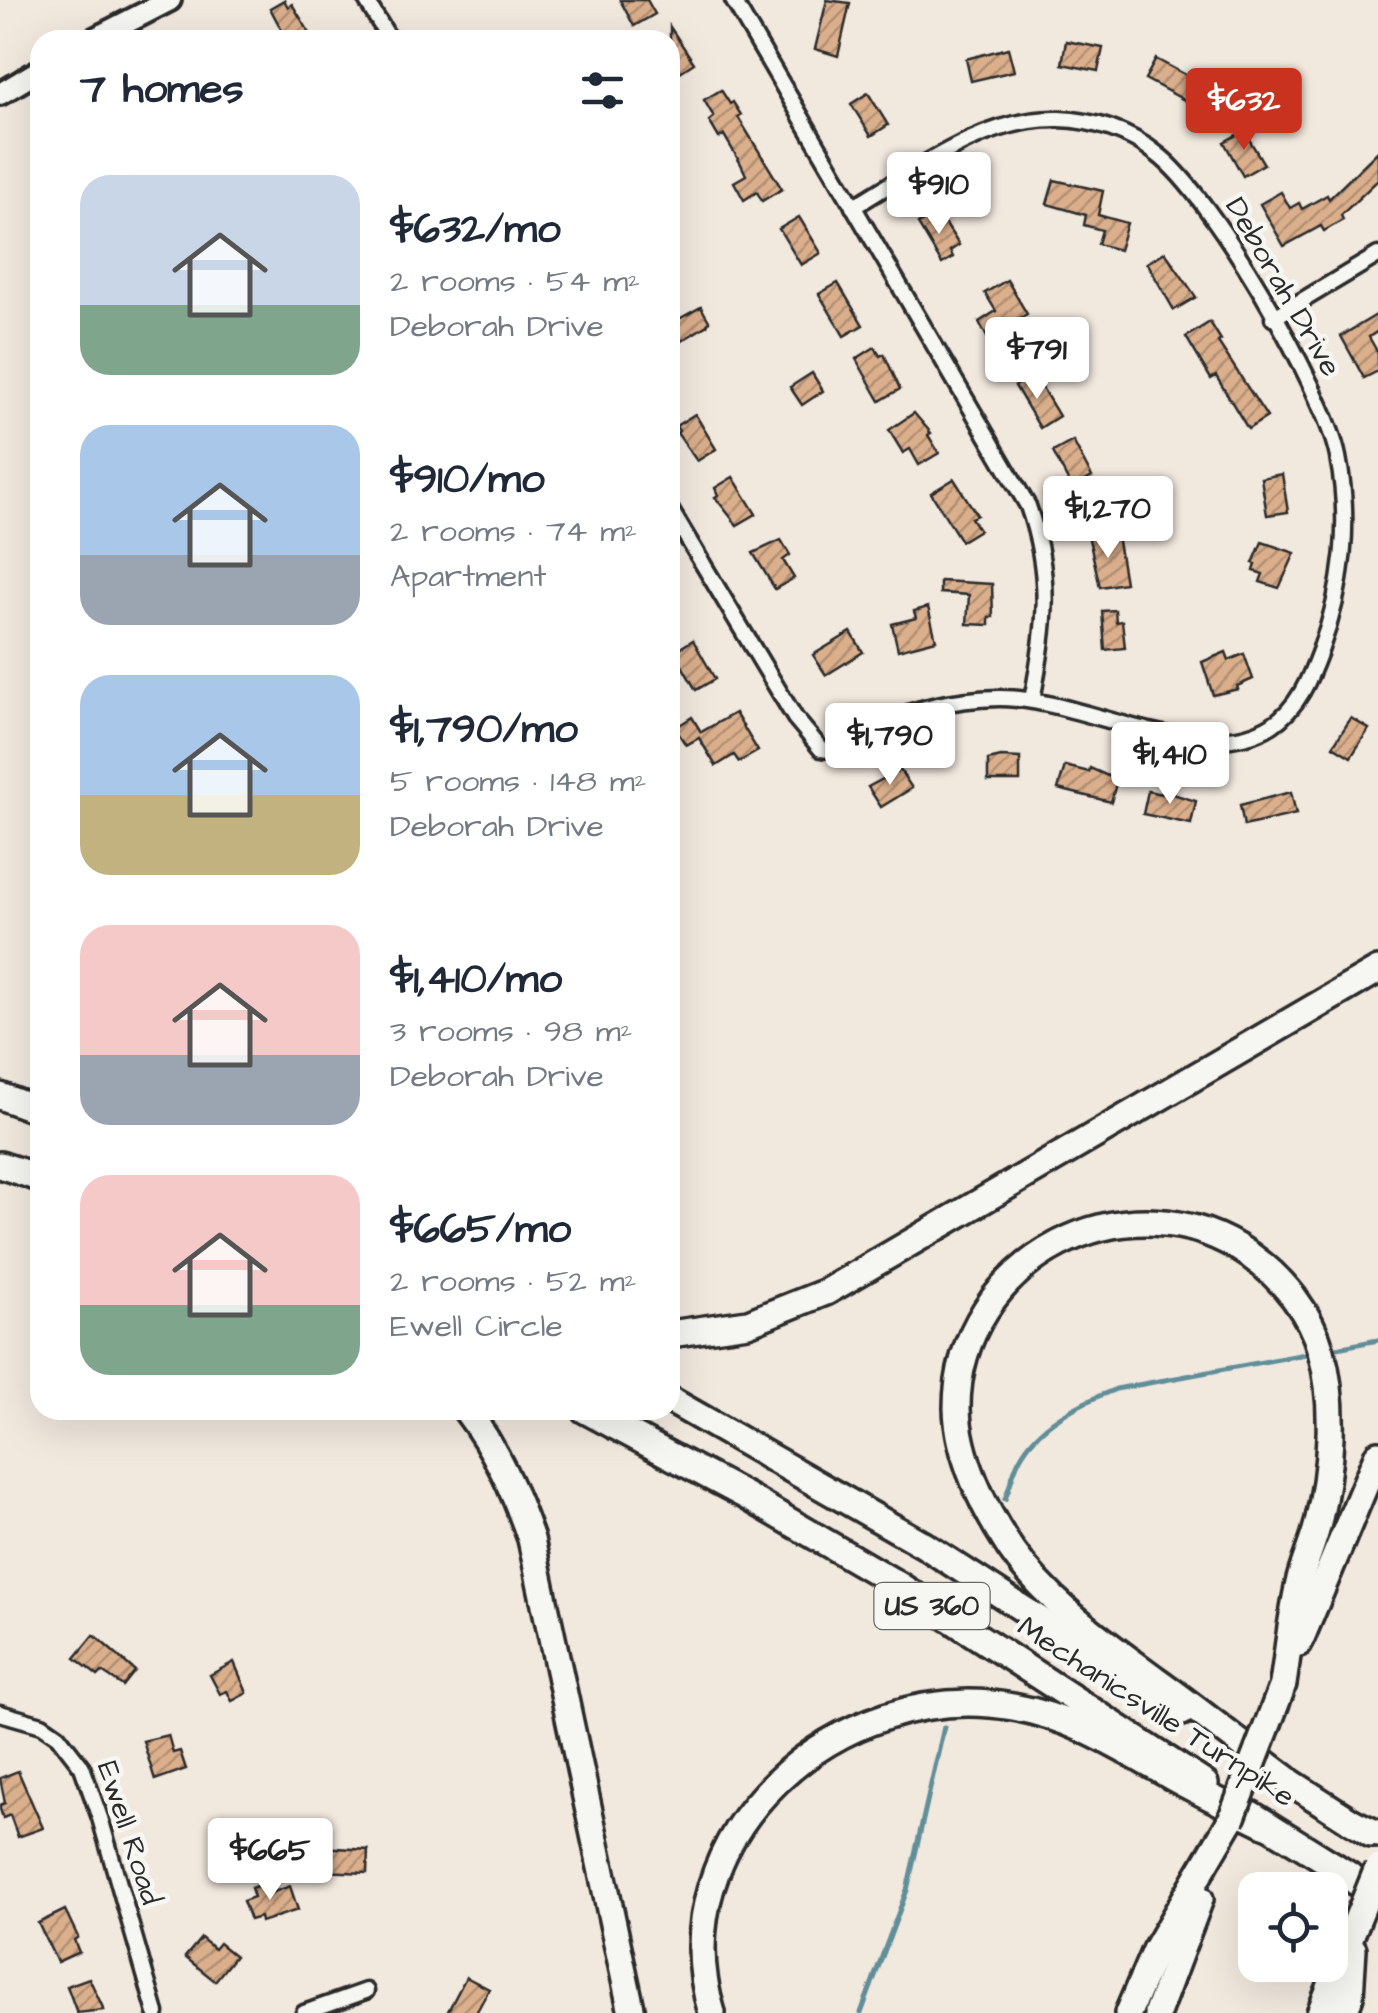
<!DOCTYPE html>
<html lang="en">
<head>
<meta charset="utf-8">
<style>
	:root { --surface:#fff; --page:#f6f6f7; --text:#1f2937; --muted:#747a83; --accent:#c8321e }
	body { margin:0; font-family:"Architects Daughter",sans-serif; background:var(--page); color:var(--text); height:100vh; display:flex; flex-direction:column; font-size:38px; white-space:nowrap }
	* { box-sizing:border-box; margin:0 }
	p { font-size:32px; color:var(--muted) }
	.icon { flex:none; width:55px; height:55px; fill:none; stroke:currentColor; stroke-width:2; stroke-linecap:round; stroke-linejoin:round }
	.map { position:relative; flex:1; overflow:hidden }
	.sheet { position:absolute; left:30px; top:30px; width:650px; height:1390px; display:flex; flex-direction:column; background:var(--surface); border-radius:30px; box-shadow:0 10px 40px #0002 }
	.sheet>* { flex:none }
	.fabs { position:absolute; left:1238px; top:1872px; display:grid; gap:20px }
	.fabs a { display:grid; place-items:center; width:110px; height:110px; border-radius:20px; background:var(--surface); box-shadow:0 10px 40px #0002; font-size:50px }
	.price { position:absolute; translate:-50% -85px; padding:0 22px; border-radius:10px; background:#fff; color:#222; font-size:32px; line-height:65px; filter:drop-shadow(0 2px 5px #0008) }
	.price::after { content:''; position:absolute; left:50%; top:60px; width:30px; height:22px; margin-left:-15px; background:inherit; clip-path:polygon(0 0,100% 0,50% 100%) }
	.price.current { background:var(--accent); color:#fff }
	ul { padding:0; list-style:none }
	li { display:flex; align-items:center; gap:30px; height:250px; padding:0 50px }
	li span { display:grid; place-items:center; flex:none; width:280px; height:200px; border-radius:30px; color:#555 }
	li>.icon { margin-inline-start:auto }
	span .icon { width:120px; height:120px; fill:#fffc; stroke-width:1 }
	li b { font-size:42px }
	h2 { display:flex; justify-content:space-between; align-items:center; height:120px; padding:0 50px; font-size:42px }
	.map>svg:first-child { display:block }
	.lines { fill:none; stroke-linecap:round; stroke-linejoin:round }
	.stream { stroke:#608e99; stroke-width:5 }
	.building { fill:url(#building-hatch); stroke:#2b2b2b; stroke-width:2.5 }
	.minor-casing { stroke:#2b2b2b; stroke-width:21 }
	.secondary-casing { stroke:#2b2b2b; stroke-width:28 }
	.trunk-casing { stroke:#2b2b2b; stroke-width:32 }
	.motorway-casing { stroke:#2b2b2b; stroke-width:32 }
	.minor { stroke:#f6f6f2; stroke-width:14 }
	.secondary { stroke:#f6f6f2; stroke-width:20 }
	.trunk { stroke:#f6f6f2; stroke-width:25 }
	.motorway { stroke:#f6f6f2; stroke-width:25 }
	.motorway-bridge-casing { stroke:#2b2b2b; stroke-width:32; stroke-linecap:butt }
	.motorway-bridge { stroke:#f6f6f2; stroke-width:25 }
	.labels { text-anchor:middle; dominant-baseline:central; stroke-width:9; stroke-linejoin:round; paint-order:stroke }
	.shield { fill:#f6f6f2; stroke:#686867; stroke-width:2.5 }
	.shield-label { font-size:28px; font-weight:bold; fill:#2b2b2b }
	.street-label { font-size:30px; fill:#2b2b2b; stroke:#f6f6f2 }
</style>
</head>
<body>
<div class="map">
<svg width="1378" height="2013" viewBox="0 0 1378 2013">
	<defs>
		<pattern id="building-hatch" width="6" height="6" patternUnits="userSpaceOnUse" patternTransform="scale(2.5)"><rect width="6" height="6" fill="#dbaf8c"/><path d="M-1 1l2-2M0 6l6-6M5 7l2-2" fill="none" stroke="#b28f73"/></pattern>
	</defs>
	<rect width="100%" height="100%" fill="#f1e8de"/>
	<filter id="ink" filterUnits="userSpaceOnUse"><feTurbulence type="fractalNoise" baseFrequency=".01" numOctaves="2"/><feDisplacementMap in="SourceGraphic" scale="20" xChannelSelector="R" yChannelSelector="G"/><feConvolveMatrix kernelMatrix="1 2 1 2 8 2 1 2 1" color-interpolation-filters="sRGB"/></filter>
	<g filter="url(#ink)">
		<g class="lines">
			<g class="stream">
				<path d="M1327,1350L1378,1340"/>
				<path d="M1005,1499C1010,1486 1013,1472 1019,1460C1037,1424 1080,1403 1116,1389L1311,1353"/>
				<path d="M861,2013L907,1890L944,1727"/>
			</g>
		</g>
		<g class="building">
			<path d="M284,0L288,7L292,4L314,40H287L270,8Z"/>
			<path d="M620,0H647L655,14L634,26Z"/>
			<path d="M827,0L850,3L838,56L815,49Z"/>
			<path d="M670,27L694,63L677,74L670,63Z"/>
			<path d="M1066,41L1103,48L1098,71L1062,64Z"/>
			<path d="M1008,48L1014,71L971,81L966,59Z"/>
			<path d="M1156,59L1203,84L1192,104L1145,79Z"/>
			<path d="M721,90L730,104L733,102L741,115L738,117L782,189L762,201L757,192L744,200L734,182L746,175L741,164L724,135L719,138L709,121L714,117L704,100Z"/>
			<path d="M868,93L888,125L871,136L851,104Z"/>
			<path d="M1244,131L1264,164L1243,176L1224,142Z"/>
			<path d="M1378,151V180L1341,215L1343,220L1324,231L1321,226L1284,246L1260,204L1281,192L1290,208L1299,203L1302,209L1327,195L1329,199Z"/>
			<path d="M1054,180L1103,191L1098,215L1127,223L1119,250L1098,244L1102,230L1084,225L1086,215L1047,204Z"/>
			<path d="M938,212L959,245L950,251L953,257L942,264L918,224Z"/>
			<path d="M799,217L821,253L801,265L779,229Z"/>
			<path d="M1165,252L1196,297L1174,310L1147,263Z"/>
			<path d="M1007,280L1027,314L1009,325L1022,347L1002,359L999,353L996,354L979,322L996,311L985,293Z"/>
			<path d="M838,283L863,325L844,336L819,294Z"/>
			<path d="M701,307L709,321L707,325L670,348V324Z"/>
			<path d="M1378,314V331L1369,337L1378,353V371L1364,378L1341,336Z"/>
			<path d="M1210,322L1221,340L1218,342L1267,417L1248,429L1216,376L1211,379L1186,337Z"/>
			<path d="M875,347L880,356L884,354L900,389L880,401L856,359Z"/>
			<path d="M812,373L823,391L802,405L790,387Z"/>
			<path d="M1027,379L1031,385L1038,381L1059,416L1040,428L1015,386Z"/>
			<path d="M914,413L931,433L928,435L939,453L919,465L910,449L903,453L889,430Z"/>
			<path d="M695,414L716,449L697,461L677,433L679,431L676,426Z"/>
			<path d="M1073,441L1092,477L1072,488L1053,452Z"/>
			<path d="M1282,474L1288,512L1267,515L1261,478Z"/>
			<path d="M733,477L756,514L737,525L715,497L718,495L715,488Z"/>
			<path d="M954,479L977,515L971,518L979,530L961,541L931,493Z"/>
			<path d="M1159,506L1163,531L1143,534L1139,509Z"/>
			<path d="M1117,535L1125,583L1100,587L1089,539Z"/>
			<path d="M781,540L790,555L783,560L794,578L775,589L753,553Z"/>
			<path d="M1262,542L1295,553L1279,588L1260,582L1263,574L1254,571L1256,564L1253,563Z"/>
			<path d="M940,581L992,584L993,617H989V625L967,624L969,595L940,593Z"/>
			<path d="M928,607L936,640L898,650L892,624L916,618L914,611Z"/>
			<path d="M1115,610L1116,622L1122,621L1125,648L1105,650L1102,611Z"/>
			<path d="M851,632L863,652L826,675L813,655Z"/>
			<path d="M693,640L715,679L696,690L674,652Z"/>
			<path d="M1226,652L1229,660L1244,654L1253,679L1237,686L1238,689L1213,695L1202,662Z"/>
			<path d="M735,713L758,751L739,762L734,755L716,766L699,738L686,745L675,728L692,717L701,732Z"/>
			<path d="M1351,718L1369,729L1351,757L1333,746Z"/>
			<path d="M1001,757L1020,758V781H988V760Z"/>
			<path d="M1065,766L1089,772L1090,768L1117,780L1111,802L1058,789Z"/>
			<path d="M900,770L912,788L881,807L868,787Z"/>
			<path d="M1148,791L1162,794L1163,791L1196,801L1191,824L1143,814Z"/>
			<path d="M1291,792L1296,814L1244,826L1240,805Z"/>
			<path d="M94,1635L135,1671L123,1686L102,1672L98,1676L75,1658Z"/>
			<path d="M234,1662L247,1693L232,1701L227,1691L220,1694L210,1675Z"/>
			<path d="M168,1735L173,1753L180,1751L186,1769L155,1780L143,1741Z"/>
			<path d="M18,1771L43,1828L18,1837L10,1815L3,1818L0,1809V1805L5,1803L0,1778Z"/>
			<path d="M321,1847L368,1850L367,1873L320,1871Z"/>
			<path d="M264,1883L268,1894L290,1886L298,1910L261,1922L260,1917L250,1920L243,1901L254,1897L251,1888Z"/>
			<path d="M65,1910L78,1937L74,1940L79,1952L57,1962L38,1923Z"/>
			<path d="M201,1938L214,1949L219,1943L235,1956L215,1981L185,1957Z"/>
			<path d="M466,1977L489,1989L476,2013H447Z"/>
			<path d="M89,1978L104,2010L77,2013L67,1986Z"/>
		</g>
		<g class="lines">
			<g class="minor-casing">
				<g id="minor">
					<path d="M366,0L390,40"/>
					<path d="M733,0L1028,506C1053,577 1046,628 1032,700"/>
					<path d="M1273,318L1378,255"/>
					<path d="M670,509L795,718L821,749C841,754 857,736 875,727C914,707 955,699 999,698C1080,697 1200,771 1272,725C1298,708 1310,678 1320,651C1343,589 1351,521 1338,457C1325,390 1212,195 1157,154C1130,132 1094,120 1059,119C985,117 914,171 853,207"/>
					<path d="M0,1713L42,1725L58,1736L82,1767L100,1818L156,2013"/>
					<path d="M304,2013L366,1991"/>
				</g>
			</g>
			<g class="secondary-casing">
				<g id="secondary">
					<path d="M92,40L170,0"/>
					<path d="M0,94L40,70"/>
				</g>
			</g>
			<g class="trunk-casing">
				<g id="trunk">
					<path d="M0,1096L40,1111"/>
					<path d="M0,1165L40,1178"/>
					<path d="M670,1400L924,1545L1182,1712"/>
					<path d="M585,1410L746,1496L897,1584L1205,1784"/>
					<path d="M1270,1769L1371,1834"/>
					<path d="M1251,1814L1349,1875"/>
				</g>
			</g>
			<g class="motorway-casing">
				<g id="motorway">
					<path d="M29,1174L40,1179"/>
					<path d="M670,1334L748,1323L826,1292L1378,970"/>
					<path d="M466,1410C496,1449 515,1493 531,1539L632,2013"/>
					<path d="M1299,1643L1378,1454"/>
					<path d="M1283,1684C1288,1652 1291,1619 1298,1588C1302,1566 1313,1545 1318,1523C1331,1470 1336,1403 1321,1351C1310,1312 1283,1279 1251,1256C1130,1169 957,1260 957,1408C958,1456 984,1509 1010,1548C1048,1603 1102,1640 1155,1679C1200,1711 1243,1746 1287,1779"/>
					<path d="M1352,1822L1378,1834"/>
					<path d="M1333,1865L1378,1898"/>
					<path d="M712,2013C657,1834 841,1676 1013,1707C1075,1718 1118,1747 1172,1777C1202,1794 1235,1809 1267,1825"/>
					<path d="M1128,2013L1155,1950L1231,1820"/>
					<path d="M1157,2013L1200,1899"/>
					<path d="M1320,2013L1355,1925"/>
					<path d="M1344,2013L1350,1996L1353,1949"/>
				</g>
			</g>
			<use href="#minor" class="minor"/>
			<use href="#secondary" class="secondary"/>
			<use href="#trunk" class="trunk"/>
			<use href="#motorway" class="motorway"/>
			<g class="motorway-bridge-casing">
				<g id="motorway-bridge">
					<path d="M1231,1820L1281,1690"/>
					<path d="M1355,1925L1378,1868"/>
				</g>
			</g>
			<use href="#motorway-bridge" class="motorway-bridge"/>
		</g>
	</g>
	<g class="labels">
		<rect class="shield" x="874.5" y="1583" width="115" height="46" rx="8"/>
		<g class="shield-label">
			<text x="932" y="1606">US 360</text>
		</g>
		<g class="street-label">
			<text transform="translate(1283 287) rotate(60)">Deborah Drive</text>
			<text transform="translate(1156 1712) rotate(33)">Mechanicsville Turnpike</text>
			<text transform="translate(129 1833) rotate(72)">Ewell Road</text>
		</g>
	</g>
</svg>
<div class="fabs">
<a><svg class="icon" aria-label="locate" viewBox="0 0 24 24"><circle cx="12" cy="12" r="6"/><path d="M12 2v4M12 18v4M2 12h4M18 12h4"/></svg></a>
</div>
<b class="price current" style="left:1244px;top:153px">$632</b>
<b class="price" style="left:939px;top:237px">$910</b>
<b class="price" style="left:1037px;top:402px">$791</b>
<b class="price" style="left:1108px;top:561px">$1,270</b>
<b class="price" style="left:890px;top:788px">$1,790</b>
<b class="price" style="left:1170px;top:807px">$1,410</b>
<b class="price" style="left:270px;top:1903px">$665</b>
<section class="sheet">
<h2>7 homes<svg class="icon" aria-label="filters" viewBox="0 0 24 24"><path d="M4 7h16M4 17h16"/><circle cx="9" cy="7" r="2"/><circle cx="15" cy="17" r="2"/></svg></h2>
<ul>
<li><span style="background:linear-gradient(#c9d6e8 65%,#7fa58c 0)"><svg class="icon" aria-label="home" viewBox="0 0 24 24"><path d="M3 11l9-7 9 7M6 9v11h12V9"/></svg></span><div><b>$632/mo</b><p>2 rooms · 54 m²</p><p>Deborah Drive</p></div></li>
<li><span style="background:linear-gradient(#a9c7e8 65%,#9aa5b1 0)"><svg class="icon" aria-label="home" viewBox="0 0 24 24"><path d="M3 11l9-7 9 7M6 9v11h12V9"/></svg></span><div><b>$910/mo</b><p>2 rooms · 74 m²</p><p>Apartment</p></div></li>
<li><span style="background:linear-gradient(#a9c7e8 60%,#c2b280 0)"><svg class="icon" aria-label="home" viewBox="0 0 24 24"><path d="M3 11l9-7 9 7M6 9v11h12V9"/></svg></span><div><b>$1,790/mo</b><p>5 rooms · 148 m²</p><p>Deborah Drive</p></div></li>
<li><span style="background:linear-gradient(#f6c9c9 65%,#9aa5b1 0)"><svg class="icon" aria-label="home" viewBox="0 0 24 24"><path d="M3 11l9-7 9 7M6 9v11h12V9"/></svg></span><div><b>$1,410/mo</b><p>3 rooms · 98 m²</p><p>Deborah Drive</p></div></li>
<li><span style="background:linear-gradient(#f6c9c9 65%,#7fa58c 0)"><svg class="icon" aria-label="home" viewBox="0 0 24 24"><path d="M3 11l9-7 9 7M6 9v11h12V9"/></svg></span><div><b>$665/mo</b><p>2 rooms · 52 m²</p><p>Ewell Circle</p></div></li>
</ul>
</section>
</div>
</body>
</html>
